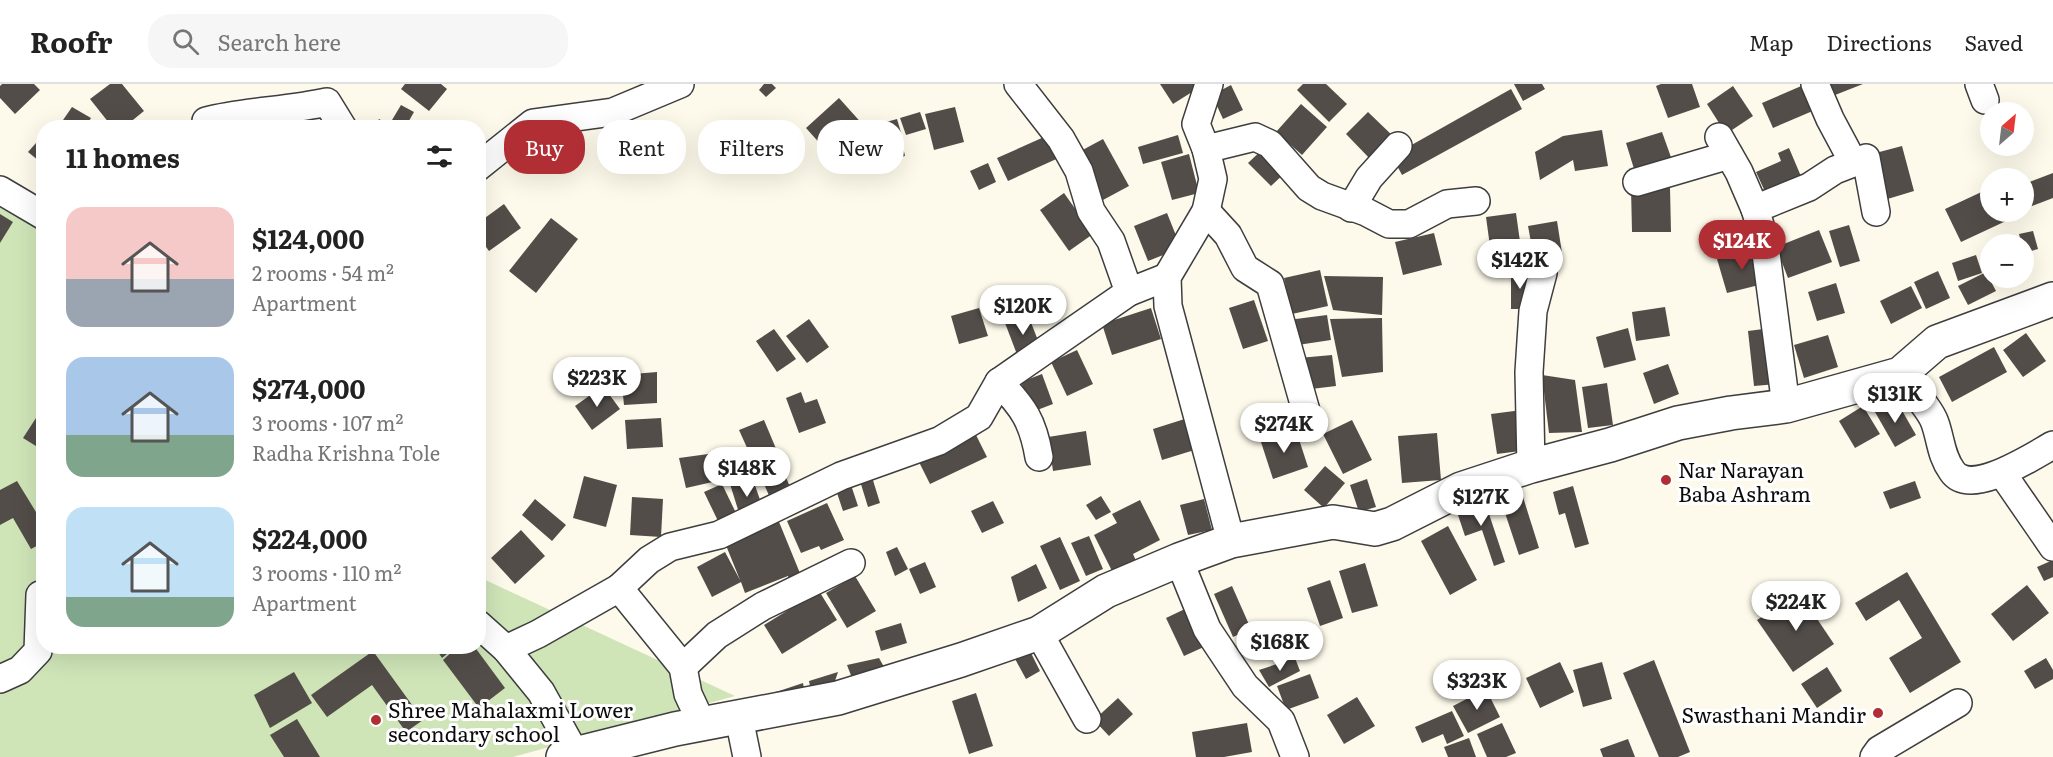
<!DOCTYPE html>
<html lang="en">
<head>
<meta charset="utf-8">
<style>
	:root { --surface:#fff; --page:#f6f6f6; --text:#222; --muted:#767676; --line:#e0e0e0; --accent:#b12e34 }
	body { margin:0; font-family:Literata,serif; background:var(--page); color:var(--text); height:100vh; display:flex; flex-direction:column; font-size:22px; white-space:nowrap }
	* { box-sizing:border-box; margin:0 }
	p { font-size:20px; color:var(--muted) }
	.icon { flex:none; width:33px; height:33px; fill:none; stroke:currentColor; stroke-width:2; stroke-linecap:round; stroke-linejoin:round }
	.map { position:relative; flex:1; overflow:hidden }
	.details { position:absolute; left:36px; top:36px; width:450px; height:534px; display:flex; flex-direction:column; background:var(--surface); border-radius:24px; box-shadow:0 6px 24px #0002 }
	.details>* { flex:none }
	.guide { position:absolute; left:504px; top:36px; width:570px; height:54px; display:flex; gap:12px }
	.needle { width:39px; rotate:28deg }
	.fabs { position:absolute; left:1980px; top:18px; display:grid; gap:12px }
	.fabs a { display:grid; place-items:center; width:54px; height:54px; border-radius:50%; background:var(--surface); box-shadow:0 6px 24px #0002; font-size:30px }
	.price { position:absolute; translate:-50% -51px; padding:0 14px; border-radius:21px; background:#fff; color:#222; font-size:20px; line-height:39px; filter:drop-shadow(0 2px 3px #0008) }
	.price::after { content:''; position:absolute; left:50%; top:36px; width:18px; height:14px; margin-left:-9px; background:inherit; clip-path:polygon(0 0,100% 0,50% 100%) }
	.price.active { background:var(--accent); color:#fff }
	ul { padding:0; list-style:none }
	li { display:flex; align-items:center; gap:18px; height:150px; padding:0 30px }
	li span { display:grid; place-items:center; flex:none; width:168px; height:120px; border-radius:18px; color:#555 }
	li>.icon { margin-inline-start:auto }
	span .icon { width:72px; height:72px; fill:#fffc; stroke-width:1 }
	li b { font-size:26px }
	h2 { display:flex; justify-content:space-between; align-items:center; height:72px; padding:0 30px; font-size:26px }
	.pill { padding:0 21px; border-radius:24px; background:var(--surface); box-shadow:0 6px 24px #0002; font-size:21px; line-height:54px }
	.pill.active { background:var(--accent); color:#fff }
	header { display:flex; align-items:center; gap:36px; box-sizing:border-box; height:84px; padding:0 30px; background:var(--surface); border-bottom:2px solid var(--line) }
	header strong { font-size:28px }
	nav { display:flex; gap:33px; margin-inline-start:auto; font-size:21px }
	.search { width:420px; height:54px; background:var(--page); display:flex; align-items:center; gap:15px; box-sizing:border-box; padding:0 21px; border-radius:24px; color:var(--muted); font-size:22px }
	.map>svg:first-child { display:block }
	.green { fill:#cfe5b8 }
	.building { fill:#534d49 }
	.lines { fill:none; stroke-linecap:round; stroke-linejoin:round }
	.minor-casing { stroke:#3e3e3e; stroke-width:30 }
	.tertiary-casing { stroke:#3e3e3e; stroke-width:36 }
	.minor { stroke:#fff; stroke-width:27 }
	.tertiary { stroke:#fff; stroke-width:33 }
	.poi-dot { fill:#b12e34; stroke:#fff; stroke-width:2 }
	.labels { text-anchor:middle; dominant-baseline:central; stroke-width:6; stroke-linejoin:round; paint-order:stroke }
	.poi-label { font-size:21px; fill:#0b0b0b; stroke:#fff; text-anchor:start }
</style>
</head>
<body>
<header>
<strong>Roofr</strong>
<div class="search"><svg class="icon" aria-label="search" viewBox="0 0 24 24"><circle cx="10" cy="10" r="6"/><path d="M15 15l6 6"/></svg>Search here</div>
<nav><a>Map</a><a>Directions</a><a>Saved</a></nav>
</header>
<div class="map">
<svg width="2053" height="673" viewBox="0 0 2053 673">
	<rect width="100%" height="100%" fill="#fefaeb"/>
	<path class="green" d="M0,103L43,143L44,562H478L479,493L735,612L513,673H0Z"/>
	<g class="building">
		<path d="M2,0H34L40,6L15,30L0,14V2Z"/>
		<path d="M110,0H122L144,27L123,44H113L90,15Z"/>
		<path d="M405,0H441L447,5L429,27L401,5Z"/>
		<path d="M764,0H772L776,4L766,13L759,6Z"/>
		<path d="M1160,0H1198L1200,3L1173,20Z"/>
		<path d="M1303,0H1326L1347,20L1329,38L1297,6Z"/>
		<path d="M1514,0H1542L1545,5L1523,17Z"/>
		<path d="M1661,0H1692L1700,23L1668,34L1656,2Z"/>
		<path d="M1806,0L1822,23L1773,44L1762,19Z"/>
		<path d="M1825,0H1863L1830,13Z"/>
		<path d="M1231,1L1243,26L1223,35L1212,11Z"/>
		<path d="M1733,2L1753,32L1726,50L1707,20Z"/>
		<path d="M1511,5L1522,25L1402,91L1392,72Z"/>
		<path d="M839,14L865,43L832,73L806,44Z"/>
		<path d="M1301,20L1327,43L1302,71L1276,48Z"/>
		<path d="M401,21L414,28L405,44L392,36Z"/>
		<path d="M72,23L91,34L85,44H68L61,39Z"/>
		<path d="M955,23L964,58L934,66L925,30Z"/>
		<path d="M920,28L926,45L906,51L900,34Z"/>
		<path d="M1368,28L1395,54L1372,77L1346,50Z"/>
		<path d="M379,35L395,44H374Z"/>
		<path d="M897,35L902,52L884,57L879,40Z"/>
		<path d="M1602,46L1608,82L1575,87L1573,76L1540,96L1535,68L1563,52Z"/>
		<path d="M1662,48L1672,76L1635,88L1626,59Z"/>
		<path d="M1053,49L1063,72L1008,97L997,74Z"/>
		<path d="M44,50V81L28,68Z"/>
		<path d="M1178,51L1183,69L1143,80L1138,63Z"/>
		<path d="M1103,55L1129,102L1103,116L1077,69Z"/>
		<path d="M902,58L905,72L890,75L888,61Z"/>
		<path d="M1902,62L1914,107L1881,117L1868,71Z"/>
		<path d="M1264,64L1287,87L1271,102L1248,79Z"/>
		<path d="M1789,64L1803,97L1767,112L1756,88L1781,77L1778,69Z"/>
		<path d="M1189,70L1199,109L1172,116L1161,78Z"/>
		<path d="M988,79L996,98L979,106L970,87Z"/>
		<path d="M2053,89V114L2024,125V100Z"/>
		<path d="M1631,104H1670L1671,148H1632Z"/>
		<path d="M1990,104V128H2001L2006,137L1961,158L1945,125Z"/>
		<path d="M1064,109L1093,150L1069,167L1040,126Z"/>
		<path d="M504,120L521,144L489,167L478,152V139Z"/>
		<path d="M1167,129L1181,164L1148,177L1134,142Z"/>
		<path d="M1516,129L1522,172L1492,177L1486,133Z"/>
		<path d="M0,130L13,138L0,159Z"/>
		<path d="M551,134L578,155L536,209L509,187Z"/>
		<path d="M1557,137L1563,175L1535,180L1528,142Z"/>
		<path d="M1849,141L1860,177L1840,183L1829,147Z"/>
		<path d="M1819,146L1832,178L1788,194L1776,163Z"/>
		<path d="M2033,147L2038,165L2024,169L2019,150Z"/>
		<path d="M1434,149L1442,181L1403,191L1395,158Z"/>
		<path d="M2016,156L2018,160H2003Z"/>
		<path d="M1758,164L1767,199L1727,209L1717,175Z"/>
		<path d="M1976,171L1982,189L1958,197L1952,179Z"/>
		<path d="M1320,186L1328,222L1292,230L1284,194Z"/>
		<rect x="1511" y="187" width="18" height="38"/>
		<path d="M1938,187L1950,214L1926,225L1914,198Z"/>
		<path d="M1986,188L1996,207L1968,221L1958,202Z"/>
		<path d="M1324,192L1383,193L1382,231L1333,226Z"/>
		<path d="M1836,199L1845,229L1817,237L1808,208Z"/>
		<path d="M1911,202L1922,224L1891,240L1880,217Z"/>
		<path d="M1254,216L1268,257L1243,265L1229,224Z"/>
		<path d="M1665,223L1670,252L1636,257L1632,228Z"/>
		<path d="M979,224L988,252L959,260L951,232Z"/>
		<path d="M1151,224L1161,255L1112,271L1102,240Z"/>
		<path d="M1028,231L1041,264L1018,273L1005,239Z"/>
		<path d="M1327,231L1331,256L1291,262L1288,236Z"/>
		<path d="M1382,234L1383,288L1342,293L1330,235Z"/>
		<path d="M809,235L829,263L807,279L786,252Z"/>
		<path d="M1628,244L1636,276L1604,284L1596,253Z"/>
		<path d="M1771,244L1777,300L1754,302L1748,247Z"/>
		<path d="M774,245L796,275L777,288L756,257Z"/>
		<path d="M2026,249L2046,277L2023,293L2003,266Z"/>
		<path d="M1828,251L1838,283L1804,294L1794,261Z"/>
		<path d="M1994,263L2007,288L1952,318L1939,293Z"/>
		<path d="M1077,266L1093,300L1067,312L1051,278Z"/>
		<path d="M1332,271L1336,302L1303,306L1299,274Z"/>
		<path d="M1668,280L1679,310L1654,320L1643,289Z"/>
		<path d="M657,288V319L624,321L621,291Z"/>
		<path d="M1042,290L1053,320L1032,328L1021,298Z"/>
		<path d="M1542,291L1575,296L1582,348L1549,349Z"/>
		<path d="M1607,299L1613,341L1588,344L1582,303Z"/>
		<path d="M603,302L620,325L592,346L575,322Z"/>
		<path d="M801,308L805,319L817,315L826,339L799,349L786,314Z"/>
		<path d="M1896,316L1916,351L1895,363L1875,328Z"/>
		<path d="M1863,322L1880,350L1855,364L1839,337Z"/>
		<path d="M1522,326L1527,366L1497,370L1491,330Z"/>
		<path d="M1191,333L1201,364L1162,376L1153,345Z"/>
		<path d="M36,334L44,339V367L23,354Z"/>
		<path d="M661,334L663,363L627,365L625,336Z"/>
		<path d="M764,336L777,367L753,377L739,346Z"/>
		<path d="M1352,336L1372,376L1343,390L1323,350Z"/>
		<path d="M1296,346L1308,383L1273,395L1261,358Z"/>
		<path d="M1086,347L1091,381L1053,387L1048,353Z"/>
		<path d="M975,349L987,373L930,400L918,376Z"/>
		<path d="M1437,349L1441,396L1402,399L1398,352Z"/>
		<path d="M723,368L748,390L686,404L679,374Z"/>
		<path d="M778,376L792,407L771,416L757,384Z"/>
		<path d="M1325,382L1345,399L1324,424L1304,406Z"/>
		<path d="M584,392L617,401L606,443L573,434Z"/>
		<path d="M752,393L764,427L741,435L730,400Z"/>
		<path d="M872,393L880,419L868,423L860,397Z"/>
		<path d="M1367,395L1376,423L1359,428L1350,401Z"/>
		<path d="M17,397L44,441V458L31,465L13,434L0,441V406Z"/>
		<path d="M1915,397L1921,414L1890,425L1883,408Z"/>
		<path d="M722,400L736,429L718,437L704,408Z"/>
		<path d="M851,401L858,422L843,427L836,406Z"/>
		<path d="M1573,402L1589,460L1575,464L1565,429L1559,431L1553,408Z"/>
		<path d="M1101,412L1111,428L1096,436L1086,421Z"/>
		<path d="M632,413L663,415L661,453L630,451Z"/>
		<path d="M1523,413L1539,464L1519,471L1502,420Z"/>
		<path d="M535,415L566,441L552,457L522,431Z"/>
		<path d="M1204,415L1212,446L1188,451L1180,421Z"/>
		<path d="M1484,415L1505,478L1494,482L1482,446L1465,452L1456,425Z"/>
		<path d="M1140,416L1160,456L1133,470L1137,479L1114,491L1094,451L1117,439L1112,430Z"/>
		<path d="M993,417L1004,439L982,449L971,427Z"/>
		<path d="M827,419L844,456L821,466L819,462L801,469L787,437Z"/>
		<path d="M777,433L804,499L792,503L788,492L745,509L741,498L712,513L697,483L725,468L740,496L723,454Z"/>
		<path d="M1448,442L1477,496L1450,511L1421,457Z"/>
		<path d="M521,446L545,472L515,500L491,474Z"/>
		<path d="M1089,452L1103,485L1086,492L1071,459Z"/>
		<path d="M1060,453L1080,497L1060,506L1040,462Z"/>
		<path d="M897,463L908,485L895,492L886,468Z"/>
		<path d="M2053,476V493L2044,497L2037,483Z"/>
		<path d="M925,478L936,503L920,510L909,485Z"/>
		<path d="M1365,479L1378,522L1352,529L1339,487Z"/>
		<path d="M1036,480L1047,504L1018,518L1011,493Z"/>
		<path d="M1907,488L1961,578L1910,609L1889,574L1922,554L1899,516L1866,537L1855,519Z"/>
		<path d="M855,492L876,527L847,544L826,509Z"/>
		<path d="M1330,496L1343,534L1320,542L1307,504Z"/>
		<path d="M2027,501L2049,529L2013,557L1991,530Z"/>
		<path d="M1232,502L1251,545L1233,553L1214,510Z"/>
		<path d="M819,507L837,536L782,570L764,541Z"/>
		<path d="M1799,508L1834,560L1793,588L1757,536Z"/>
		<path d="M1187,524L1206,562L1184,572L1166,534Z"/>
		<path d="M901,539L907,559L881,567L875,547Z"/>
		<path d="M434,562H457L442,574Z"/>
		<path d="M458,562H474L505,604L479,624L443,576Z"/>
		<path d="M1029,565L1040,587L1026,595L1014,573Z"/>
		<path d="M373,567L423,636L406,648L372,601L327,633L311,611Z"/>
		<path d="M879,574L888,590L855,602L847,581Z"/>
		<path d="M1295,574L1300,587L1269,603L1259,586Z"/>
		<path d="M2046,574L2053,586V595L2035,605L2024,587Z"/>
		<path d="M1654,576L1690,668L1678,673H1659L1623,589Z"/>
		<path d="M1560,578L1574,608L1540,624L1526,594Z"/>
		<path d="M1602,578L1612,615L1583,623L1573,586Z"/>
		<path d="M1827,583L1842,607L1817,624L1801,600Z"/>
		<path d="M294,588L312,619L270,644L254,611Z"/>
		<path d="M838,588L831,609L812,613L809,597Z"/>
		<path d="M1310,590L1319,614L1286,626L1277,602Z"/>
		<path d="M803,599L806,615L779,621L776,608Z"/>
		<path d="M1486,605L1500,633L1468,649L1453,622Z"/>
		<path d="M976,609L993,662L969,670L952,617Z"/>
		<path d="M1357,613L1375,642L1344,660L1327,631Z"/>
		<path d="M1118,614L1133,630L1109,652L1094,636Z"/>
		<path d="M1452,627L1464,652L1447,660L1443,650L1422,659L1415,643Z"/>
		<path d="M297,635L320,673H284L270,651Z"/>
		<path d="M1247,639L1252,668L1224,673H1196L1192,648Z"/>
		<path d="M1502,639L1516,669L1506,673H1487L1477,650Z"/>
		<path d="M1469,654L1476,673H1448L1444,663Z"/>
		<path d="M1628,655L1635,673H1603L1600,665Z"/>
	</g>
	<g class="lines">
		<g class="minor-casing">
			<g id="minor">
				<path d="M1018,0L1061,55L1079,87L1091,127L1111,157L1129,208"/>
				<path d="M1209,0L1196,40L1206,65L1213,95L1206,127L1167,193L1168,222L1231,457"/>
				<path d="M1815,0L1830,35L1853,78"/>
				<path d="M1979,0L1985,16"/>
				<path d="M206,37C246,27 287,27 327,18L343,44"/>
				<path d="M1719,53L1739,88L1755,125"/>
				<path d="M1206,65L1255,53L1270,60L1309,104L1322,112L1366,128L1389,140H1409L1447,120L1476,117"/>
				<path d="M478,83L533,39L613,28L680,0"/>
				<path d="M1637,98L1729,71"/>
				<path d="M0,106L44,132"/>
				<path d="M1351,124L1369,94L1398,62"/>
				<path d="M1206,127L1228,151L1245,184L1270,200L1310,341"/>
				<path d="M1900,290C1909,302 1931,326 1935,339C1941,356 1941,372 1952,387C1970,414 2033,372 2053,361"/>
				<path d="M999,298C1023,323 1033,337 1039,373"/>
				<path d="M1786,322L1764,154L1755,125L1809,103L1835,86L1866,74L1876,128"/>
				<path d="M1531,382L1529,288L1533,227L1543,189"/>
				<path d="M2002,389L2053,463"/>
				<path d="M1179,476L1207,545L1245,602L1281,637L1295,673"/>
				<path d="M619,504L649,476L670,463L719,451L841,392L939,357L979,333L999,298L1129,208L1167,193"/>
				<path d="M478,540L506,565L541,608L576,671"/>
				<path d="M1039,549L1087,635"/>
				<path d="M506,565L538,550L619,504L683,583L688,610L702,640"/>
				<path d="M683,583L717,551L763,522L851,479"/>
				<path d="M0,595L20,586L38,567L40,511H44"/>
				<path d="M739,634L747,673"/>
				<path d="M1874,673L1879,666L1958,619"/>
			</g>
		</g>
		<g class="tertiary-casing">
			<path id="tertiary" d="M563,673L675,645L838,614L961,576L1039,549L1106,507L1179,476L1231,457L1333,438L1375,445L1392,440L1461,405L1531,382L1610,361L1678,339L1731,329L1786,322L1900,290L1937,258L2053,215"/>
		</g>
		<use href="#minor" class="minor"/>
		<use href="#tertiary" class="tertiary"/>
	</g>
	<g class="poi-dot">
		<circle cx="1666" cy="396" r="6"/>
		<circle cx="1878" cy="629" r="6"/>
		<circle cx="376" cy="636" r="6"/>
	</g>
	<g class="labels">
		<g class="poi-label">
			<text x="1678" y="384">Nar Narayan<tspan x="1678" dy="24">Baba Ashram</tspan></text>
			<text x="388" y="624">Shree Mahalaxmi Lower<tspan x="388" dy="24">secondary school</tspan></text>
			<text x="1866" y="629" text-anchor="end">Swasthani Mandir</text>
		</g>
	</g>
</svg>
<div class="fabs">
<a><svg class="needle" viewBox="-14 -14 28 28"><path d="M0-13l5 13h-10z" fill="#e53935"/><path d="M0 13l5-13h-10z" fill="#767676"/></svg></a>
<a>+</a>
<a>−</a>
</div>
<b class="price active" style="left:1742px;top:187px">$124K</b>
<b class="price" style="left:1520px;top:206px">$142K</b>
<b class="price" style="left:1023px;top:252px">$120K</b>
<b class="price" style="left:597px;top:324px">$223K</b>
<b class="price" style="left:1895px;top:340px">$131K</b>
<b class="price" style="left:1284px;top:370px">$274K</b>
<b class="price" style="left:747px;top:414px">$148K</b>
<b class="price" style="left:1481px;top:443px">$127K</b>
<b class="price" style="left:1796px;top:548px">$224K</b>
<b class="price" style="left:1280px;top:588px">$168K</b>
<b class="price" style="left:1477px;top:627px">$323K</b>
<div class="guide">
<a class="pill active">Buy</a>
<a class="pill">Rent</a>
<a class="pill">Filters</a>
<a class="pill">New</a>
</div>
<section class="details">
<h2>11 homes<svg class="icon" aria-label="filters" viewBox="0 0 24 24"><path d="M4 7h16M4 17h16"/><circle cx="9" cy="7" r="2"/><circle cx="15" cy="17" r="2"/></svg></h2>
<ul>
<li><span style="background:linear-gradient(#f6c9c9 60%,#9aa5b1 0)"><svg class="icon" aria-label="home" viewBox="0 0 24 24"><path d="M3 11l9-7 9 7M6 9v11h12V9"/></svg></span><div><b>$124,000</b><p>2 rooms · 54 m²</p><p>Apartment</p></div></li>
<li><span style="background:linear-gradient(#a9c7e8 65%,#7fa58c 0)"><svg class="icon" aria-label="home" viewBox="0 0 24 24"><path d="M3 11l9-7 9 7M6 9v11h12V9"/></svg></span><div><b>$274,000</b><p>3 rooms · 107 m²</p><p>Radha Krishna Tole</p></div></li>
<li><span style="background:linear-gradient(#bfe0f5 75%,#7fa58c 0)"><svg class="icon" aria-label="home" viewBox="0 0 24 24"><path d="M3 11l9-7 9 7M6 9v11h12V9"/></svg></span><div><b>$224,000</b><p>3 rooms · 110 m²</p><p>Apartment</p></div></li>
</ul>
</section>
</div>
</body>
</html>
